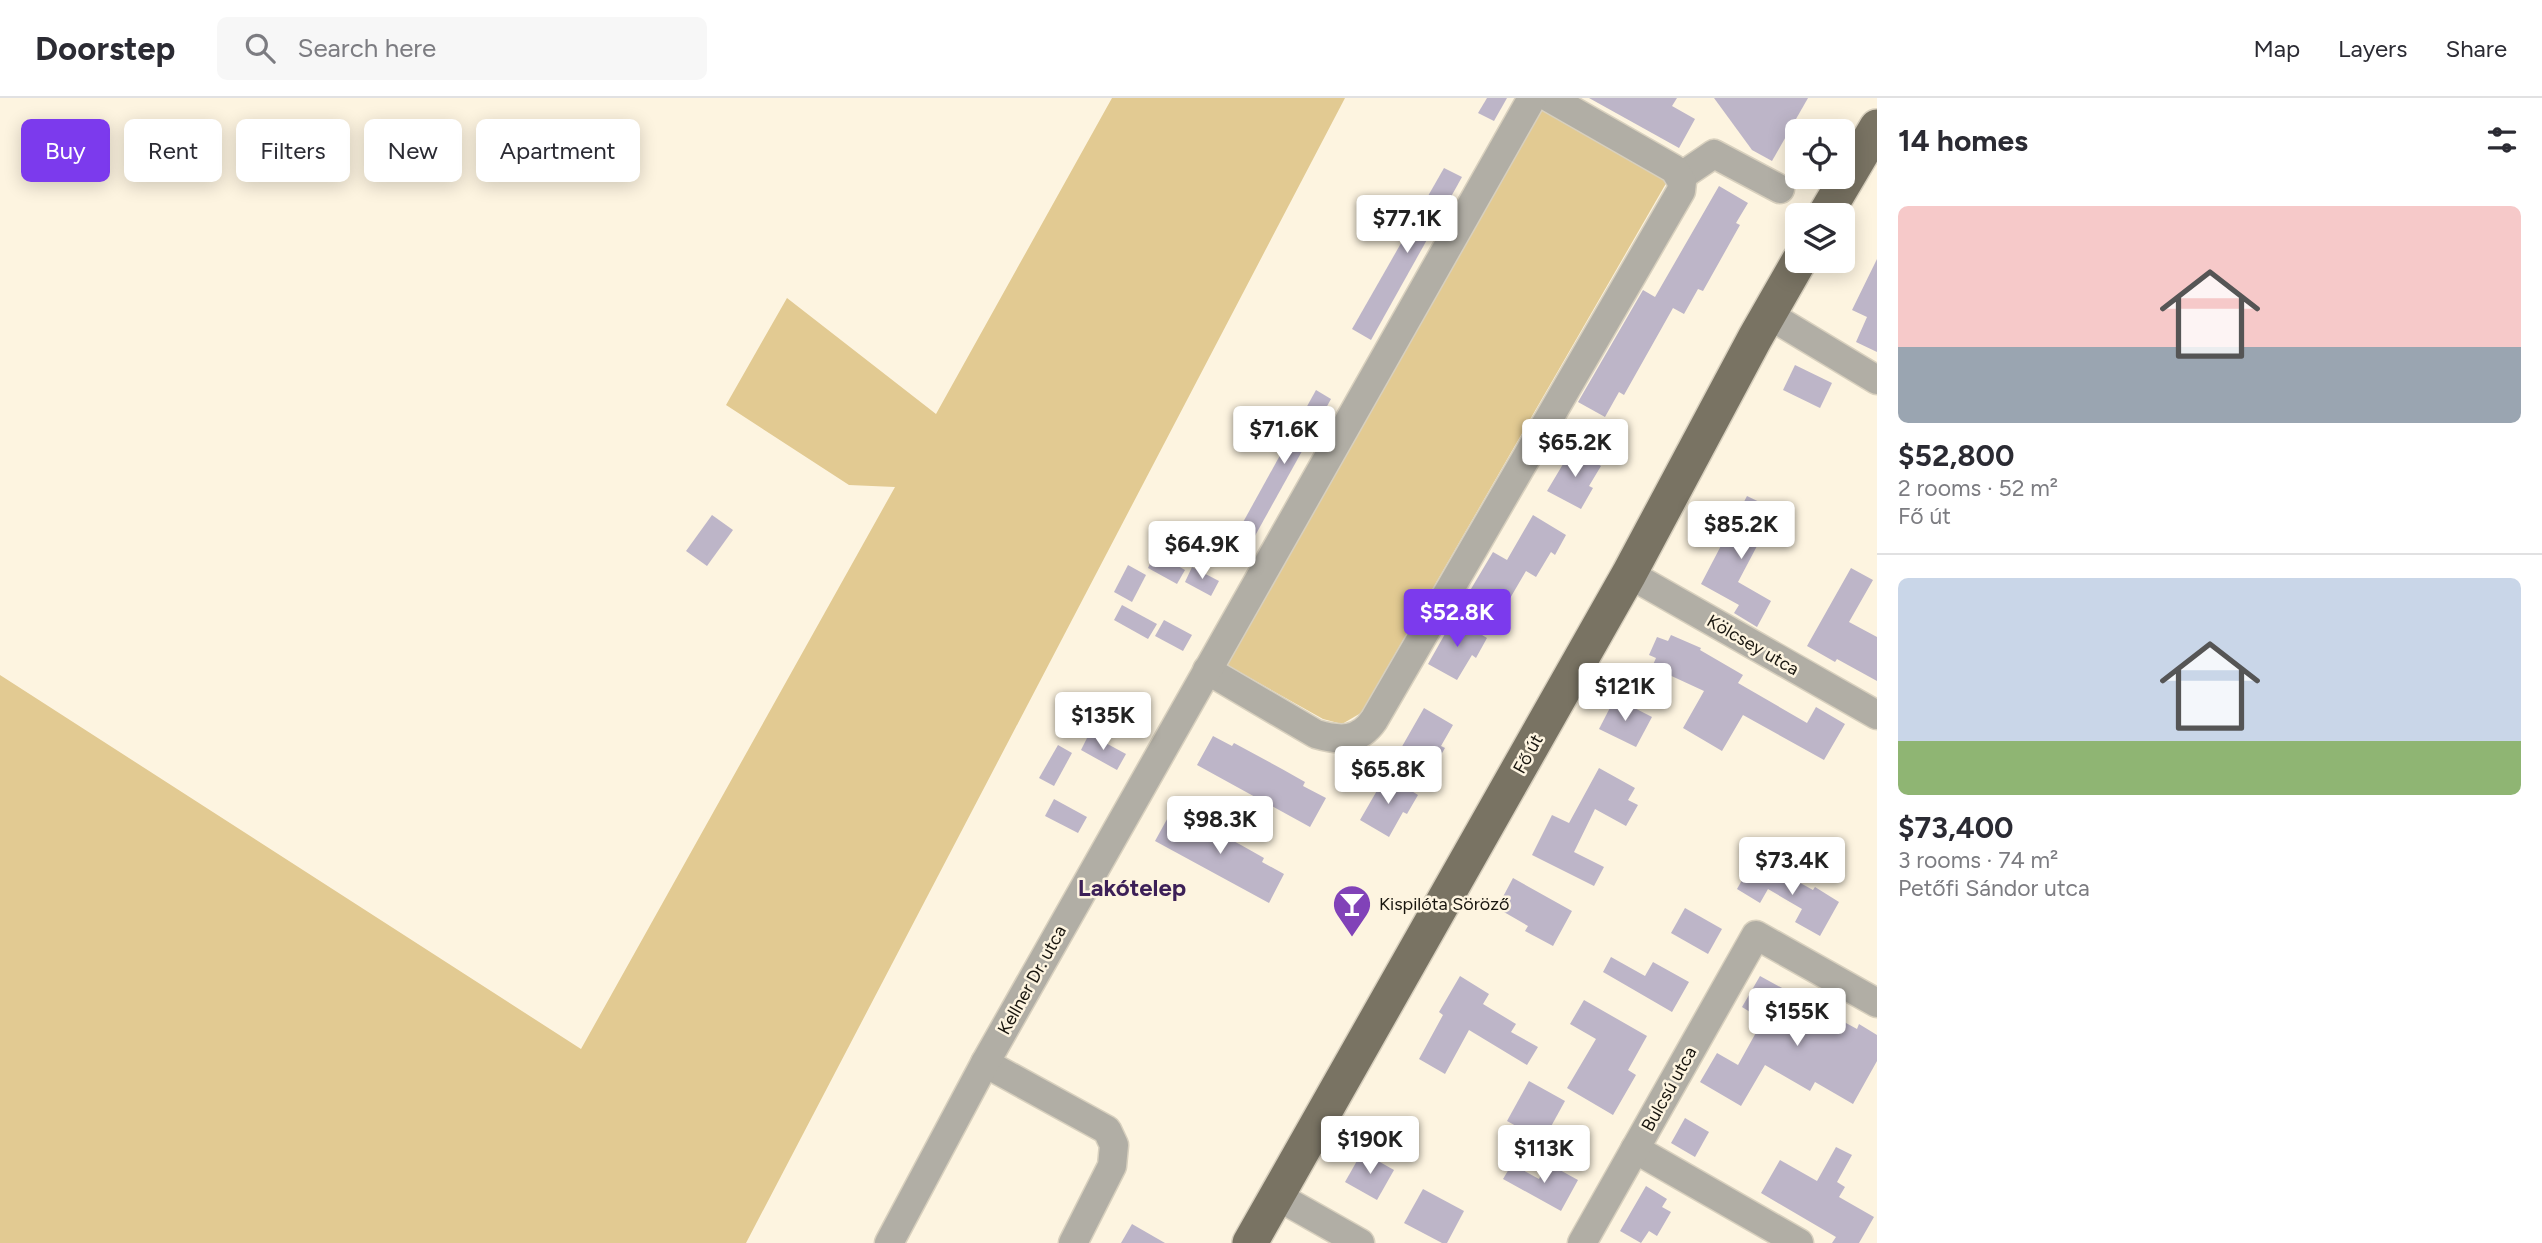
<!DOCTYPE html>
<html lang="en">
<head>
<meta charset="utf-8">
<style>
	:root { --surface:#fff; --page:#f7f7f7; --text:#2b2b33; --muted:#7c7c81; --line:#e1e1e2; --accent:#7c3aed }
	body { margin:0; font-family:Figtree,sans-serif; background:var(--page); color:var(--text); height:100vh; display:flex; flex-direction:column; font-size:26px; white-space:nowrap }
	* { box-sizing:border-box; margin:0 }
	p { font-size:23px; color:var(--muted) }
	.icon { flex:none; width:38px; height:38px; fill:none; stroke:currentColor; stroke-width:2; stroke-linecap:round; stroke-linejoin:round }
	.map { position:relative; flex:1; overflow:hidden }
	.drawer { display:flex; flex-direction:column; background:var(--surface); width:665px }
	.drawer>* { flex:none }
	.banner { position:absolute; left:21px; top:21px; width:665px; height:63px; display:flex; gap:14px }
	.fabs { position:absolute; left:1785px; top:21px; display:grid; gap:14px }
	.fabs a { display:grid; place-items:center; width:70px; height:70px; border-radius:10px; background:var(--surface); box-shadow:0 4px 18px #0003; font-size:35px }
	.price { position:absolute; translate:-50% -60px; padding:0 16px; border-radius:7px; background:#fff; color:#222; font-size:23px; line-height:46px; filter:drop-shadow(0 2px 4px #0008) }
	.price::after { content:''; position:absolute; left:50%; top:42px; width:21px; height:16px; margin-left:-10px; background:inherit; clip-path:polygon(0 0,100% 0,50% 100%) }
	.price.selected { background:var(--accent); color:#fff }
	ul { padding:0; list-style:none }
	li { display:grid; align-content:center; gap:14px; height:371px; padding:0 21px }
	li+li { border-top:2px solid var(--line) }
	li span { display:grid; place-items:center; height:217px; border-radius:10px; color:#555 }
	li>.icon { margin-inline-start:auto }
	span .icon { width:126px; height:126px; fill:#fffc; stroke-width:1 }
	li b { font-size:30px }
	h2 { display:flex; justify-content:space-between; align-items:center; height:84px; padding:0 21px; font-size:30px }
	.pill { padding:0 24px; border-radius:10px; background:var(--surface); box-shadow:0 4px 18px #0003; font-size:24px; line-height:63px }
	.pill.selected { background:var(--accent); color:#fff }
	header { display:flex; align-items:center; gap:42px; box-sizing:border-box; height:98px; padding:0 35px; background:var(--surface); border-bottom:2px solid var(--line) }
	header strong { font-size:33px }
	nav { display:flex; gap:38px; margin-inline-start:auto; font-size:24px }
	.search { width:490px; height:63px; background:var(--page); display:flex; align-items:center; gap:18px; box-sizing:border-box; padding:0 24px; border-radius:10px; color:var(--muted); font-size:26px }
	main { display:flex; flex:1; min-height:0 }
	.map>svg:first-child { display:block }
	.green { fill:#e2ca92 }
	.building { fill:#bdb5c8 }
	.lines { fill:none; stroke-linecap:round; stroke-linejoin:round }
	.minor-casing { stroke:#d8d0be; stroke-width:31 }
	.major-casing { stroke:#d8d0be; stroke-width:38 }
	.minor { stroke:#b1aea5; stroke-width:28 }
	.major { stroke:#797363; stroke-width:35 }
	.labels { text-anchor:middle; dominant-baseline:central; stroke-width:5; stroke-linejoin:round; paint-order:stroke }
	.street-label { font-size:18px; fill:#18150e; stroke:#fdf4e0 }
	.poi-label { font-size:18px; fill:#18150e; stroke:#fdf4e0; text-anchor:start }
	.district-label { font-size:24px; font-weight:bold; fill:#3c1f57; stroke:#fdf4e0 }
</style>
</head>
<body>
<header>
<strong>Doorstep</strong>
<div class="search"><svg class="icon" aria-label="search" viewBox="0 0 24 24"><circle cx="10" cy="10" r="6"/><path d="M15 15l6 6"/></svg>Search here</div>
<nav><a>Map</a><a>Layers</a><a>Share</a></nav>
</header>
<main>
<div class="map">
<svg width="1877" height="1145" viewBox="0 0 1877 1145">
	<rect width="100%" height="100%" fill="#fdf4e0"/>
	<g class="green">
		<path d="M1112,0H1345L746,1145H0V577L581,951L895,389L849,387L726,307L787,200L936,316Z"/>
		<path d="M1543,5L1668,82L1361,615L1342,626L1323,621L1227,567Z"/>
	</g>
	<g class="building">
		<path d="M1487,0H1507L1494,23L1478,15Z"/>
		<path d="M1589,0H1677L1672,8L1695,21L1679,50Z"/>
		<path d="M1714,0H1808L1772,63L1752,52Z"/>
		<path d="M1444,70L1462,79L1371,242L1352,231Z"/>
		<path d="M1719,88L1748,105L1736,125L1740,127L1703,193L1698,191L1684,216L1673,210L1624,297L1619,294L1605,319L1578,304L1643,192L1655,199Z"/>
		<path d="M1877,161V254L1856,244L1867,219L1852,212Z"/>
		<path d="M1795,267L1832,285L1820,310L1783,292Z"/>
		<path d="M1316,292L1331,301L1251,445L1236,437Z"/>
		<path d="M1572,351L1601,368L1589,388L1593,390L1581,411L1547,393Z"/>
		<path d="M1747,398L1776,412L1738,484L1771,503L1757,529L1734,515L1739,507L1701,486Z"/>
		<path d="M712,417L733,432L707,468L686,453Z"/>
		<path d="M1533,417L1566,437L1555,457L1551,454L1536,479L1526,473L1502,514L1468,496L1493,454L1507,462Z"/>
		<path d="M1155,455L1185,472L1177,486L1148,470Z"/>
		<path d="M1128,467L1146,477L1132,504L1114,494Z"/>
		<path d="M1192,469L1219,483L1211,498L1185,484Z"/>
		<path d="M1851,470L1873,482L1849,524L1877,539V583L1837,561L1835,564L1807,548Z"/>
		<path d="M1122,507L1157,526L1148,541L1114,522Z"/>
		<path d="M1454,520L1487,540L1476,560L1472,557L1457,582L1428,566Z"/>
		<path d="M1164,522L1192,537L1183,553L1155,538Z"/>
		<path d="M1671,537L1701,550L1700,552L1743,577L1738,585L1807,625L1816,609L1845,626L1824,662L1743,617L1722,653L1683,630L1704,593L1652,569L1656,560L1649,557L1657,539L1668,543Z"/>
		<path d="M1615,600L1652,619L1636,649L1599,631Z"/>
		<path d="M1424,610L1453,627L1441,648L1445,650L1433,671L1400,652Z"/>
		<path d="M1089,636L1126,656L1117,672L1081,652Z"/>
		<path d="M1213,638L1232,648L1234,645L1282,671L1305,684L1303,688L1326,700L1310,729L1197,667Z"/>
		<path d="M1058,647L1072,655L1054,688L1039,680Z"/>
		<path d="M1599,670L1635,690L1628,702L1638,707L1626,728L1595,711L1574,754L1604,769L1594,788L1532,757L1552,717L1569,725Z"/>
		<path d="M1386,677L1418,697L1407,716L1403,714L1389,739L1360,722Z"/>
		<path d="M1054,701L1087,719L1078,735L1045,718Z"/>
		<path d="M1171,714L1190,725L1192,721L1241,747L1264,760L1262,764L1284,776L1269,805L1155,743Z"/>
		<path d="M1764,765L1813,792L1815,789L1839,804L1820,838L1795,824L1802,811L1768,791L1760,805L1737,791L1746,775L1756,780Z"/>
		<path d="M1513,780L1572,813L1553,848L1525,833L1528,828L1497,810Z"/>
		<path d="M1685,810L1722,831L1708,856L1671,835Z"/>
		<path d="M1611,859L1645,878L1653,864L1689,884L1672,914L1603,874Z"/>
		<path d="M1460,878L1489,896L1483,906L1516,926L1511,934L1538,949L1527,967L1469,932L1445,976L1419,961L1443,917L1439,914Z"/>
		<path d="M1760,878L1857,931L1859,926L1877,937V963L1853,1006L1815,984L1810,993L1765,967L1741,1008L1700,984L1717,955L1738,967L1763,922L1742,909Z"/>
		<path d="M1584,902L1647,938L1628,972L1636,977L1613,1017L1567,990L1596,941L1570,926Z"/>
		<path d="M1529,983L1565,1003L1543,1043L1507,1023Z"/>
		<path d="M1685,1020L1709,1034L1695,1059L1671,1045Z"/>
		<path d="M1836,1049L1852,1057L1837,1084L1845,1089L1839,1099L1874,1119L1859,1145H1832L1836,1139L1761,1095L1780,1062L1817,1083Z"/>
		<path d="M1362,1054L1394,1072L1377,1102L1345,1084Z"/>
		<path d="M1547,1065L1578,1082L1561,1113L1503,1081L1512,1066L1539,1081Z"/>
		<path d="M1646,1088L1667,1101L1662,1109L1671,1114L1657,1138L1649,1133L1641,1145L1620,1133Z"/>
		<path d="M1423,1091L1464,1113L1447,1145H1442L1404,1125Z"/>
		<path d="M1132,1126L1165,1145H1121Z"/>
	</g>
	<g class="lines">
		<g class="minor-casing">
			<g id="minor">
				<path d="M1680,79L1714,56L1780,91"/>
				<path d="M1769,217L1877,282"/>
				<path d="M1629,476L1877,617"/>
				<path d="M1207,572L1316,636C1340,643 1359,644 1374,622L1681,93L1682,84L1674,71L1550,0"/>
				<path d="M985,965L1107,1032L1114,1047L1112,1068L1073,1145"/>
				<path d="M1635,1051L1799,1145"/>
				<path d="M1277,1098L1360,1145"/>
				<path d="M889,1145L985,965L1532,0"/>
				<path d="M1582,1145L1756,837L1877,905"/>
			</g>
		</g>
		<g class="major-casing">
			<g id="major">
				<path d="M1825,117L1877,29"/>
				<path d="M1250,1145L1629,476L1755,240L1799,163"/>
			</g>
		</g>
		<use href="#minor" class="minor"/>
		<use href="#major" class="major"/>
	</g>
	<defs>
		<g id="bar-pin" transform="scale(2.0125)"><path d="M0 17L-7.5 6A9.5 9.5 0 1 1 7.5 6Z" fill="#8142b8" stroke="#fdf4e0"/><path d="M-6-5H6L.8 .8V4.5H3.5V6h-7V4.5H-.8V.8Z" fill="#fff"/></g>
	</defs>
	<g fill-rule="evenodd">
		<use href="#bar-pin" x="1352" y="806"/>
	</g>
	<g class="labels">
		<g class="street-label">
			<text transform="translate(1753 547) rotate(30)">Kölcsey utca</text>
			<text transform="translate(1528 656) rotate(-61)">Fő út</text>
			<text transform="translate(1032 882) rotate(-61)">Kellner Dr. utca</text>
			<text transform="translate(1669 991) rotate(-61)">Bulcsú utca</text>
		</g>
		<g class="poi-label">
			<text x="1379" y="806">Kispilóta Söröző</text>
		</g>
		<g class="district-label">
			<text x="1132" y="789">Lakótelep</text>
		</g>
	</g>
</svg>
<div class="fabs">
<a><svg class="icon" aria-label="locate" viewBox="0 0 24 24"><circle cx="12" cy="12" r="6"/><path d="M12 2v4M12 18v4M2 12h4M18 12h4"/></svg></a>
<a><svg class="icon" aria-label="layers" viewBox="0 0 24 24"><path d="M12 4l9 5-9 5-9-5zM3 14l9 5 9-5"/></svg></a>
</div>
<b class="price" style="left:1407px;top:157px">$77.1K</b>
<b class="price" style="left:1284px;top:368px">$71.6K</b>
<b class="price" style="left:1575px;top:381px">$65.2K</b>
<b class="price" style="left:1741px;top:463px">$85.2K</b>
<b class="price" style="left:1202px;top:483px">$64.9K</b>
<b class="price selected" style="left:1457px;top:551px">$52.8K</b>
<b class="price" style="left:1625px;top:625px">$121K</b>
<b class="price" style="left:1103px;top:654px">$135K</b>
<b class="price" style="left:1388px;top:708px">$65.8K</b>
<b class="price" style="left:1220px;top:758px">$98.3K</b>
<b class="price" style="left:1792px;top:799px">$73.4K</b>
<b class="price" style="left:1797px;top:950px">$155K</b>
<b class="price" style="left:1370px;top:1078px">$190K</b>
<b class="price" style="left:1544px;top:1087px">$113K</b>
<div class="banner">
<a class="pill selected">Buy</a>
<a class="pill">Rent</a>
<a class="pill">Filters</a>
<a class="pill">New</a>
<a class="pill">Apartment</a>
</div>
</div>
<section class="drawer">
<h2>14 homes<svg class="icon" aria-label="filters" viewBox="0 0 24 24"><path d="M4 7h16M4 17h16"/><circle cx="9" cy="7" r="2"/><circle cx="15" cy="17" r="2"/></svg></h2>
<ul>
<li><span style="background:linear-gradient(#f6c9c9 65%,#9aa5b1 0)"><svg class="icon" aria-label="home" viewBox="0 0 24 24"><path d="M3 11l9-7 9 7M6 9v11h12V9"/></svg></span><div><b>$52,800</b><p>2 rooms · 52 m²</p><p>Fő út</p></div></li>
<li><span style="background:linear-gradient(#c9d6e8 75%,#8fb573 0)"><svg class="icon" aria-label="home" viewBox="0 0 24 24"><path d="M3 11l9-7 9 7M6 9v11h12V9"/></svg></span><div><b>$73,400</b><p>3 rooms · 74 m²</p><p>Petőfi Sándor utca</p></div></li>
</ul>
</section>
</main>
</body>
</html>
